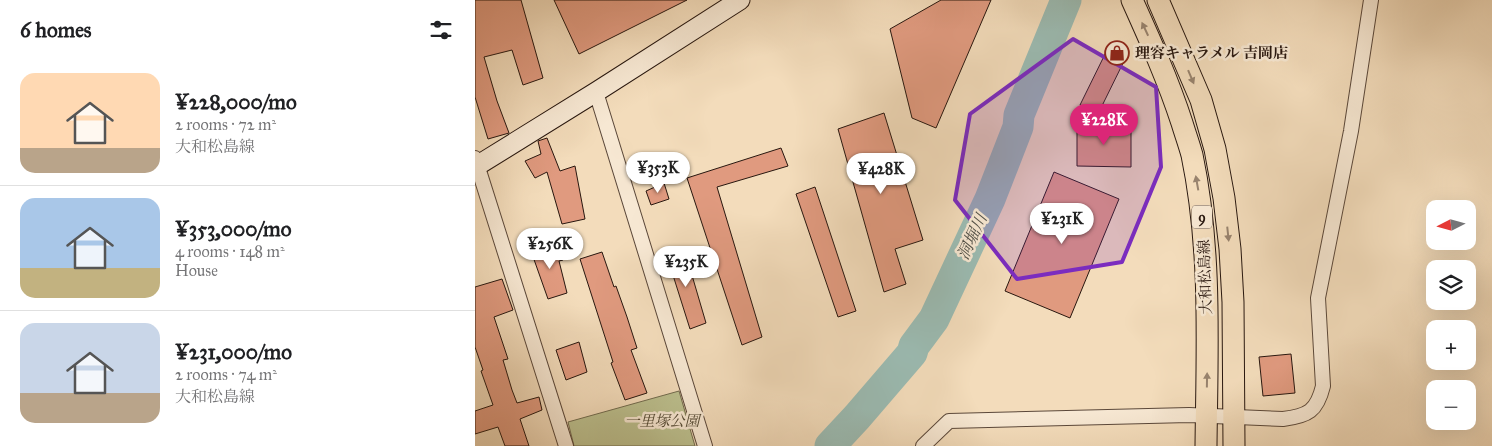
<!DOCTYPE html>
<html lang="en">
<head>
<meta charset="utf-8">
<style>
	:root { --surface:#fff; --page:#f6f6f6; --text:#202124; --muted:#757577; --line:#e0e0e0; --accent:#db2777 }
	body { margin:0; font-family:"IM FELL Great Primer","Noto Serif JP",serif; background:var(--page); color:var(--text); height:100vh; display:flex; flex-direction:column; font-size:19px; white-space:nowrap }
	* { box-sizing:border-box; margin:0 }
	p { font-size:16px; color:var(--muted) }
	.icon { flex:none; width:28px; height:28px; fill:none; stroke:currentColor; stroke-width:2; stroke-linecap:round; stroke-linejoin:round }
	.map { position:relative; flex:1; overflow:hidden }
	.panel { display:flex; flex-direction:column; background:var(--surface); width:475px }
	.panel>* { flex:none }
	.needle { width:32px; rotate:264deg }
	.buttons { position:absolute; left:951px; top:200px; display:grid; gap:10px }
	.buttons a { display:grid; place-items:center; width:50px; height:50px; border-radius:10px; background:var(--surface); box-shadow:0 5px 20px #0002; font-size:25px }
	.price { position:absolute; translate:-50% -42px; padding:0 11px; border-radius:18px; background:#fff; color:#222; font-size:16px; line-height:32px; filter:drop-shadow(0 1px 2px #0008) }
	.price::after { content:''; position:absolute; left:50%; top:30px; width:15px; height:11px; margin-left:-8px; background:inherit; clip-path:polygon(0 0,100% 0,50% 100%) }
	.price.current { background:var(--accent); color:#fff }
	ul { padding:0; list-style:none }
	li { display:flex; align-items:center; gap:15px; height:125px; padding:0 20px }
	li+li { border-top:1px solid var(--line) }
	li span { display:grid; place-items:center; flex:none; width:140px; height:100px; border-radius:15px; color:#555 }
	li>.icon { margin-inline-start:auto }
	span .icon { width:60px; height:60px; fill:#fffc; stroke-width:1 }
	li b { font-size:21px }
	h2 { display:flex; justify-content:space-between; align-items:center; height:60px; padding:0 20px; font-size:21px }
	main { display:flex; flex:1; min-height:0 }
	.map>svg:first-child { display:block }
	.green { fill:#bcc08f; stroke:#726c4f }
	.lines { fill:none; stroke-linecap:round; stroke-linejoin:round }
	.river { stroke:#9bbbb2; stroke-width:31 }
	.building { fill:#e09a7f; stroke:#28170f }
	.street-casing { stroke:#5b483a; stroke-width:16 }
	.secondary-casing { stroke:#28170f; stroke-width:21 }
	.primary-casing { stroke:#28170f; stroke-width:23 }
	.street { stroke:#f7e8d3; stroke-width:14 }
	.secondary { stroke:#f7e8d3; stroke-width:19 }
	.primary { stroke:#f3dcbb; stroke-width:21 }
	.oneway { fill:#98836e }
	.marked { fill:#7b2cbf; fill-opacity:0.2; stroke:#7b2cbf; stroke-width:4; stroke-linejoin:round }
	.labels { text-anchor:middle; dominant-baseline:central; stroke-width:5; stroke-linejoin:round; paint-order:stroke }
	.shield { fill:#f7e8d3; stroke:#66564a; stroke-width:1 }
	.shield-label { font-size:14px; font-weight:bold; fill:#28170f }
	.poi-label { font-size:15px; font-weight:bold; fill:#28170f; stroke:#f7e8d3; text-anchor:start }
	.street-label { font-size:15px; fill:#28170f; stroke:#f7e8d3 }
	.park-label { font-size:15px; font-style:italic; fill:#544a35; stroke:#f7e8d3 }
	.water-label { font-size:16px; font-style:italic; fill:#505048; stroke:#f7e8d3 }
</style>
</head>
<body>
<main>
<section class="panel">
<h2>6 homes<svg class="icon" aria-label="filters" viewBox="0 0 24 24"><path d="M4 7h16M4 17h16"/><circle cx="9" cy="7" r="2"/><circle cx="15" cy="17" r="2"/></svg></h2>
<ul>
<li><span style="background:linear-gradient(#ffd9b3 75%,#b9a48a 0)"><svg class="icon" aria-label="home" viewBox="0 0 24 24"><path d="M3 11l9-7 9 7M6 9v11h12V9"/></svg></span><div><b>¥228,000/mo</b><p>2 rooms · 72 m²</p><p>大和松島線</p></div></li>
<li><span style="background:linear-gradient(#a9c7e8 70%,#c2b280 0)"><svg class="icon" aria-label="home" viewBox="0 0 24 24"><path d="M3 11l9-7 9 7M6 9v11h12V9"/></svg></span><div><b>¥353,000/mo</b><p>4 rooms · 148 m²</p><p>House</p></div></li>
<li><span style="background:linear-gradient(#c9d6e8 70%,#b9a48a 0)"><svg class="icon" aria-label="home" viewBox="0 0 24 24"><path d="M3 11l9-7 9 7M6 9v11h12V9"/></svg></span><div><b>¥231,000/mo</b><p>2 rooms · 74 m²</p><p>大和松島線</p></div></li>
</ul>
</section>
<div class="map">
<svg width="1017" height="446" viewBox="0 0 1017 446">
	<rect width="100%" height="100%" fill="#f3dcbb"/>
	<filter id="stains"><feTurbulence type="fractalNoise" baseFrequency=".004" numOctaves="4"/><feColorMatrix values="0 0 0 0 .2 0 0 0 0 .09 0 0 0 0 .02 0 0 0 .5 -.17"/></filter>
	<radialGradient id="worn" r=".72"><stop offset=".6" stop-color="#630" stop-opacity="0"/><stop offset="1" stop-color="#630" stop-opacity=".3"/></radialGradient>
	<path class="green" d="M204,391L220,446H99L93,422Z"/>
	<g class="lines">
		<path class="river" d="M355,446L382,417L437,353L439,346L459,319L515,199L543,127L544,115L591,0"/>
	</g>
	<g class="building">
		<path d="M0,0H46L68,78L48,85L37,50L9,57L22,101L34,133L13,139L0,97Z"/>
		<path d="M79,0H212L104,54Z"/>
		<path d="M466,0H516L461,128L437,118L415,29Z"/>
		<path d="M635,44L653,53L623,114L605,105Z"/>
		<path d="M409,113L448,240L420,249L431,284L409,292L363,129Z"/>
		<path d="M602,126L656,127V167L602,166Z"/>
		<path d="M72,138L85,171L100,166L110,219L87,224L72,172L60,178L50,161L66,154L63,141Z"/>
		<path d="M306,148L313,166L242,187L287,337L267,345L212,178Z"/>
		<path d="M579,172L644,199L595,318L530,291Z"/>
		<path d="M189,183L194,199L176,205L171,191Z"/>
		<path d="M340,187L381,311L363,317L321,194Z"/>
		<path d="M82,242L88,260L84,261L92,293L73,299L56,251Z"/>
		<path d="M209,248L231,323L215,329L191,253Z"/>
		<path d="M127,252L139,287L141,286L152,317L162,348L156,350L172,393L150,400L136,363L138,362L105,259Z"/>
		<path d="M27,279L38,310L19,317L33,359L28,360L37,390L42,403L64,397L67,410L45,419L54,446H30L23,427L0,434V411L18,405L6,371L8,370L0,347V287Z"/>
		<path d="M104,342L112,372L91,380L81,350Z"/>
		<path d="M816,354L820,393L788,396L784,357Z"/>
	</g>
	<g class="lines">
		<g class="street-casing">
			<g id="street">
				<path d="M121,92L230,446"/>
				<path d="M0,158L91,446"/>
				<path d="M448,446L474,421L714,415L808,419C833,416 842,411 848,386L843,298L876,131L896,0"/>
			</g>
		</g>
		<g class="secondary-casing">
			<path id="secondary" d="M0,167L121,92L265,0"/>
		</g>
		<g class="primary-casing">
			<g id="primary">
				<path d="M657,0C675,40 693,80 707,123C710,133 714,144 717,155C737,251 732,349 731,446"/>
				<path d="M683,0L726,100L740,149L749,198L755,249L758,302L759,446"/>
			</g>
		</g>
		<use href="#street" class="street"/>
		<use href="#secondary" class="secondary"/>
		<use href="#primary" class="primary"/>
	</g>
	<defs><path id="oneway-solid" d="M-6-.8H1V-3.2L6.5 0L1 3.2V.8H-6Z" transform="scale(1.25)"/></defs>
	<g class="oneway">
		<use href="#oneway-solid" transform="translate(670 29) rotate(-115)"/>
		<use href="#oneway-solid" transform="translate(716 77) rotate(67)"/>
		<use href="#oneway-solid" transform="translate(722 183) rotate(-100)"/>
		<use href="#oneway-solid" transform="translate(753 234) rotate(84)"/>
		<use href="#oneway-solid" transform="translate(732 380) rotate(-89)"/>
	</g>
	<path class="marked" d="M598,39L681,87L686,167L647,262L542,279L480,200L495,114Z"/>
	<defs>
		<g id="shop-ring" transform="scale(1.25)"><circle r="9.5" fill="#f7e8d3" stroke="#8f2418" stroke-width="1.5"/><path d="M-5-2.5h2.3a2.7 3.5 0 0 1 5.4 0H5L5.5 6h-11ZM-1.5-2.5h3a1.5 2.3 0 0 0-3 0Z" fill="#8f2418"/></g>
	</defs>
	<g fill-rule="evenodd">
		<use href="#shop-ring" x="642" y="53"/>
	</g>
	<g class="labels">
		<rect class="shield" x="717" y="205.5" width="20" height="23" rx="4"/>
		<g class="shield-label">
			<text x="727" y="217">9</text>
		</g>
		<g class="poi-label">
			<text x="660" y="53">理容キャラメル 吉岡店</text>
		</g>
		<g class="street-label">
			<text transform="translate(730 277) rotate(-92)">大和松島線</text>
		</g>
		<g class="park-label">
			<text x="187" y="421">一里塚公園</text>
		</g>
		<g class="water-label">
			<text transform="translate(497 237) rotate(-65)">洞堀川</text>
		</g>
	</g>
	<rect width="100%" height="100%" filter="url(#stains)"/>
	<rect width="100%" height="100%" fill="url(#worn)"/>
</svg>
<div class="buttons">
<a><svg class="needle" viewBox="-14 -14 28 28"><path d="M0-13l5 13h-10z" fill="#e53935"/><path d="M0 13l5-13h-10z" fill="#757577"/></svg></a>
<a><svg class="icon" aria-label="layers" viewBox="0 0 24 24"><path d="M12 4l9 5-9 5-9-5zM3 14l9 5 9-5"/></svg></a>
<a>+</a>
<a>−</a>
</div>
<b class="price current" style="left:629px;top:146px">¥228K</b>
<b class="price" style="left:183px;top:194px">¥353K</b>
<b class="price" style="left:406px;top:195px">¥428K</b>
<b class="price" style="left:587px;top:245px">¥231K</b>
<b class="price" style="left:75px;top:270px">¥256K</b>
<b class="price" style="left:211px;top:288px">¥235K</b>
</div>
</main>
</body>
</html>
